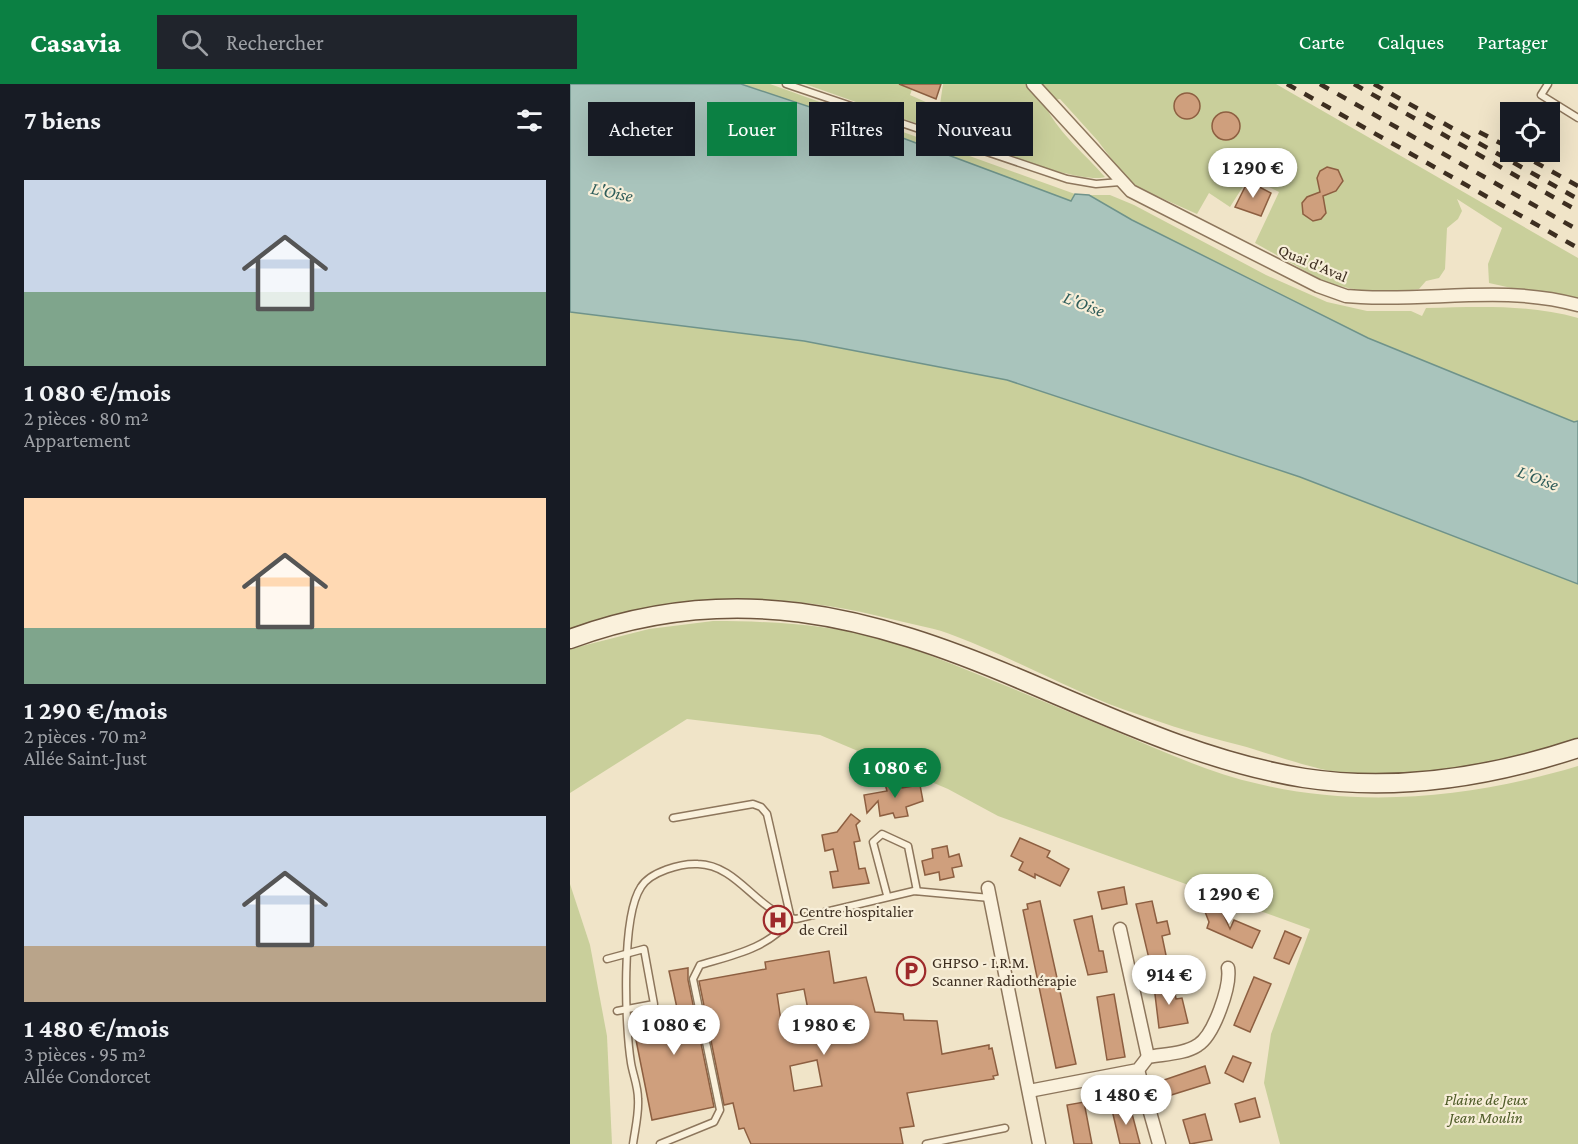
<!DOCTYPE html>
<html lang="fr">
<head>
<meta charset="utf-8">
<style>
	:root { --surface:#171b24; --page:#20242c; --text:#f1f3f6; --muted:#9ea1a6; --accent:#0b8043 }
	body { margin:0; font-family:"Crimson Pro",serif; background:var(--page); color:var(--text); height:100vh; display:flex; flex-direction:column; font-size:22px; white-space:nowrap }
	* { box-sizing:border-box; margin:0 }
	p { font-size:20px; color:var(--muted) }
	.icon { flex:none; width:33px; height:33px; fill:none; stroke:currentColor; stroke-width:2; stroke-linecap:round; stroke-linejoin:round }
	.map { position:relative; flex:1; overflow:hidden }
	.details { display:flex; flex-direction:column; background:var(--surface); width:570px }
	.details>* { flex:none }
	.banner { position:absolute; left:18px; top:18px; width:570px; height:54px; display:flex; gap:12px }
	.buttons { position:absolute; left:930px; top:18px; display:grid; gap:12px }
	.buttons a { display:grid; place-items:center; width:60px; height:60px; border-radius:0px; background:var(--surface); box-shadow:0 6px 24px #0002; font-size:30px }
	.price { position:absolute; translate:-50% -51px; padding:0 14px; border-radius:21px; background:#fff; color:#222; font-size:20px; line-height:39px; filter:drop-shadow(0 2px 3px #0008) }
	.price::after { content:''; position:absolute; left:50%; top:36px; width:18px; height:14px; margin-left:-9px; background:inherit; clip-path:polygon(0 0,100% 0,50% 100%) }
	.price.current { background:var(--accent); color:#fff }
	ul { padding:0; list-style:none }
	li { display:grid; align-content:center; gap:12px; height:318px; padding:0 24px }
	li span { display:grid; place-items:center; height:186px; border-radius:0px; color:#555 }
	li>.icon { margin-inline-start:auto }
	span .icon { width:108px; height:108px; fill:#fffc; stroke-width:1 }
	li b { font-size:26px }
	h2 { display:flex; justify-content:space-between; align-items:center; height:72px; padding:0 24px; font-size:26px }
	.pill { padding:0 21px; border-radius:0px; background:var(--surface); box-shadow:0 6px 24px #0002; font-size:21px; line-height:54px }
	.pill.current { background:var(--accent); color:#fff }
	header { display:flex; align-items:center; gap:36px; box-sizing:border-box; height:84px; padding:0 30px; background:var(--accent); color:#fff }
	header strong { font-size:28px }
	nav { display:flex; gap:33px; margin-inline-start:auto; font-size:21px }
	.search { width:420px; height:54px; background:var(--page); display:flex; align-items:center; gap:15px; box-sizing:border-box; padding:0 21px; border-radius:0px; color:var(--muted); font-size:22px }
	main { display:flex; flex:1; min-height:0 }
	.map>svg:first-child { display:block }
	.green { fill:#c9cf9b }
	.water { fill:#a9c4bc; stroke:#6f938a; stroke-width:1.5 }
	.building { fill:#cf9f7d; stroke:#8d5f41; stroke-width:1.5; fill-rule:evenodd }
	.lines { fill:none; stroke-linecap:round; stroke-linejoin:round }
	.service-casing { stroke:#8d765c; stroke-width:9 }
	.minor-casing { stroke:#8d765c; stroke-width:15 }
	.secondary-casing { stroke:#6f573f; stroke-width:21 }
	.service { stroke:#faf1dc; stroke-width:6 }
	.minor { stroke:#faf1dc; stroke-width:12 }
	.secondary { stroke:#faf1dc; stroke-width:18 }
	.rail { stroke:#3d2e20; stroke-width:4.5; stroke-dasharray:10 10; stroke-linecap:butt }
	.labels { text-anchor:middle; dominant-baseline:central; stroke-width:4.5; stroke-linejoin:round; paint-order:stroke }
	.street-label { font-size:16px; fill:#3d2e20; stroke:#f7eed8 }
	.poi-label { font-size:16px; fill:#3d2e20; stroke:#f7eed8; text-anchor:start }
	.park-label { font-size:16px; font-style:italic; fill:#4d5a26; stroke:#f7eed8 }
	.water-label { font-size:18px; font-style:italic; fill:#2f5d5a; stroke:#f7eed8 }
</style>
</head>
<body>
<header>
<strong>Casavia</strong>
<div class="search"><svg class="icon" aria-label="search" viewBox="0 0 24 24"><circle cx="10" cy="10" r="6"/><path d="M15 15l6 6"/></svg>Rechercher</div>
<nav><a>Carte</a><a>Calques</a><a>Partager</a></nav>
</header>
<main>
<section class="details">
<h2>7 biens<svg class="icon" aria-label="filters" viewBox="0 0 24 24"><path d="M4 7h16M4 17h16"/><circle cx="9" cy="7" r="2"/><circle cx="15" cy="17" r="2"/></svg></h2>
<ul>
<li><span style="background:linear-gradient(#c9d6e8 60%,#7fa58c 0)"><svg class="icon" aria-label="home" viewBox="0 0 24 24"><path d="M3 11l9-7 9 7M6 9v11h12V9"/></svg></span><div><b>1 080 €/mois</b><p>2 pièces · 80 m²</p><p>Appartement</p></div></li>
<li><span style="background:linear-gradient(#ffd9b3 70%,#7fa58c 0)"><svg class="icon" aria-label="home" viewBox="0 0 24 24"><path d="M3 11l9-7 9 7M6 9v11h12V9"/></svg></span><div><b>1 290 €/mois</b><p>2 pièces · 70 m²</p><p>Allée Saint-Just</p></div></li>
<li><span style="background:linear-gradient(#c9d6e8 70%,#b9a48a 0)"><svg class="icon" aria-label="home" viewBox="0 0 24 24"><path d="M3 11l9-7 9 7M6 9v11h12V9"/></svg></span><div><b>1 480 €/mois</b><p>3 pièces · 95 m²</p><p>Allée Condorcet</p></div></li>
</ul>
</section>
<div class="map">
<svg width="1008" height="1060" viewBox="0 0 1008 1060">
	<rect width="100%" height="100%" fill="#f0e4c8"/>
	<g class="green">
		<path d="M171,0H200L505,110L501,117Z"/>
		<path d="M235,0H344L340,11L358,19L351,41Z"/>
		<path d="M373,0H706L1008,174V219L919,199L918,180L932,144L887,115L892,127L888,135L877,144L875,185L869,194L856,197L849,205L813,210L778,204L755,198L685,159L709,108L679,93L660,123L639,109L627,130L560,100L528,57L490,15L483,16L477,25C490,50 516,71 535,93C509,101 397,58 366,48Z"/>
		<path d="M519,111H540L564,121L696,191L757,218L797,227H841L852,232L856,224C907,223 959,220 1008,234V337L1004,338L798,254L562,136Z"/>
		<path d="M0,228L234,257L437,296L730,393L1008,500V656C934,680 854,696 776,689C746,687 699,669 669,661C625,650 582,636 539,620C487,599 438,572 385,552C366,544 345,541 325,536C206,505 115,509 0,549Z"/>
		<path d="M143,537C203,537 258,541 317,555C392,583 466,614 540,645C588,665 638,689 689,700C795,725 905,713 1008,682V1060H710L694,999L701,950L740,845L428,732L378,705L250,651L117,635L0,709V565L79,545Z"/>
		<path d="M0,800L20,861L37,952L42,1060H0Z"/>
	</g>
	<path class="water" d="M0,0H171L330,53L501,117L505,110L519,111L562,136L798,254L1004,338L1008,337V500L730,393L437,296L234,257L0,228Z"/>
	<g class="building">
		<path d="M329,0H371L366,15Z"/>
		<circle cx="617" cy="22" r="13"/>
		<circle cx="656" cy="42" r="14"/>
		<path d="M757,83L768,86L773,97L766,107L753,112L756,129L751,135L743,137L733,130L732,119L737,113L750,108L747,94L750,87Z"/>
		<path d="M678,97L701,109L691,132L665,123Z"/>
		<path d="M331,697L332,704L350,701L353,717L336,723L338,732L325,734L323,729L310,732L308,717L297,729L294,711L317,707L315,700Z"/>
		<path d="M281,730L290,737L286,741L290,757L284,758L289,785L295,784L299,799L263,804L260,788L268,787L263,765L255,767L252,751L267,748Z"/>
		<path d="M450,754L480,767L477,773L499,785L490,802L465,790V794L449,786L453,778L441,772Z"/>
		<path d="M377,762L379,773L389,770L392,782L382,784L384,793L370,796L369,788L355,791L352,777L363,774L362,765Z"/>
		<path d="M554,803L557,820L532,825L528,808Z"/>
		<path d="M646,814L660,845L664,836L690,847L682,864L637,844L639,838L632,820Z"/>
		<path d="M470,817L506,980L486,984L453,826L458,825L457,820Z"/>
		<path d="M582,817L587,839L597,837L600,850L592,852L597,876L580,879L566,820Z"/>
		<path d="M522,832L529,867H533L537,888L518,891L504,836Z"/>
		<path d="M715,847L731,854L719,880L704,874Z"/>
		<path d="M259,867L264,899L296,893L305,928L333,930L334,936L367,937L372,970L419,961V965L422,964L428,991L423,992L424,995L337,1009L344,1042L330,1044L333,1060H181L174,1044L169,1045L163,1019L154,1021L129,897L196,885L195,878ZM234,905L239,931L211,937L207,910ZM247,976L252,1002L224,1007L220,982Z"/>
		<path d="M118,884V896L144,1023L82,1036L63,941L68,940L66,933L107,924L99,887Z"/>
		<path d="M684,893L701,900L680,948L664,941Z"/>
		<path d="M603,898L606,915L612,914L618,939L589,944L584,902Z"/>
		<path d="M544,910L555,973L537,976L527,913Z"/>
		<path d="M663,972L681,979L673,998L655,989Z"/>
		<path d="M635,982L640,999L598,1012L594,996Z"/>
		<path d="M685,1014L690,1033L670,1038L665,1020Z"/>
		<path d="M514,1018L522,1060H504L497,1021Z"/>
		<path d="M560,1022L570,1060H550L542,1026Z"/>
		<path d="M635,1030L642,1056L620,1060L613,1036Z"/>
	</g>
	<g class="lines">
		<g class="service-casing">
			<g id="service">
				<path d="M216,0L497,95L526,100L550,98"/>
				<path d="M978,0L971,11L1008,34"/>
				<path d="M317,811L303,758L312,750L338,762L347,807"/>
				<path d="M37,875L74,865L84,920L47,927"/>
				<path d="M63,1060C65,1045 69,1030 68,1015C68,1002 63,991 61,979C55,942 51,833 71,803C80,788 111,779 128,780C169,781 188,830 226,835L344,807L420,814"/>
				<path d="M90,1060L144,1038L150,1026L123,895L130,881C164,871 199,864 221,835L197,730L191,723L183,720L103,734"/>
				<path d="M356,1060L435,1044"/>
			</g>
		</g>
		<g class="minor-casing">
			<g id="minor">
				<path d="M463,0L561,107L748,202L776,212L791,213C865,217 935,201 1008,221"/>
				<path d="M418,804L469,1060"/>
				<path d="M550,845L578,973"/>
				<path d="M568,986L589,1060"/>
				<path d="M459,1007L568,986L578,973C593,970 615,970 628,961C644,951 661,902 658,884"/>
			</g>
		</g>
		<g class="secondary-casing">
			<path id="secondary" d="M0,555C162,495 300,531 452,596C544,635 635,678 734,694C826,708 920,693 1008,664"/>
		</g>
		<use href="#service" class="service"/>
		<use href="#minor" class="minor"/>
		<use href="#secondary" class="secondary"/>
		<g class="rail">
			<path d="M717,0L1008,164"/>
			<path d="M750,0L1008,146"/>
			<path d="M784,0L1008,127"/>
			<path d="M804,0L1008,115"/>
			<path d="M909,48L940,64"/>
			<path d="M947,68L1008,102"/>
		</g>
	</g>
	<defs>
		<g id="hospital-ring" transform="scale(1.5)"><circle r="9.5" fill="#f7eed8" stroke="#9e2a2b" stroke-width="1.5"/><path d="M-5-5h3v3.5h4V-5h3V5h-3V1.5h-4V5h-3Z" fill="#9e2a2b"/></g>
		<g id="parking-ring" transform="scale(1.5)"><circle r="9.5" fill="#f7eed8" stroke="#9e2a2b" stroke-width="1.5"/><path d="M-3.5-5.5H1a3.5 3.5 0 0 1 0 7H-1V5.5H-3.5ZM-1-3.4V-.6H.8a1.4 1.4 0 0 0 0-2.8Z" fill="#9e2a2b"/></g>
	</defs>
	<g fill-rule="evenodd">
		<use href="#hospital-ring" x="208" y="836"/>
		<use href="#parking-ring" x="341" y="887"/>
	</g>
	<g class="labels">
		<g class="street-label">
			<text transform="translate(743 179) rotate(23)">Quai d'Aval</text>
		</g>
		<g class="poi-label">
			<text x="229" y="827">Centre hospitalier<tspan x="229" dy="18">de Creil</tspan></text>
			<text x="362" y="878">GHPSO - I.R.M.<tspan x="362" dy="18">Scanner Radiothérapie</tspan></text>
		</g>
		<g class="park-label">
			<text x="916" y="1015">Plaine de Jeux<tspan x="916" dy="18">Jean Moulin</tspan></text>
		</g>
		<g class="water-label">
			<text transform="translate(42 108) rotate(12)">L'Oise</text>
			<text transform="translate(514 220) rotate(21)">L'Oise</text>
			<text transform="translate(968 394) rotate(21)">L'Oise</text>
		</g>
	</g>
</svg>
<div class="buttons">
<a><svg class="icon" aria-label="locate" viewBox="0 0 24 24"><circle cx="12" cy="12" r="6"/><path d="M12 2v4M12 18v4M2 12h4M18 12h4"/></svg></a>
</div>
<b class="price" style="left:683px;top:115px">1 290 €</b>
<b class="price current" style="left:325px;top:715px">1 080 €</b>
<b class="price" style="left:659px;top:841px">1 290 €</b>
<b class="price" style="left:599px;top:922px">914 €</b>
<b class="price" style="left:104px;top:972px">1 080 €</b>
<b class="price" style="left:254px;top:972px">1 980 €</b>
<b class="price" style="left:556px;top:1042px">1 480 €</b>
<div class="banner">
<a class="pill">Acheter</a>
<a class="pill current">Louer</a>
<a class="pill">Filtres</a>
<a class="pill">Nouveau</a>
</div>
</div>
</main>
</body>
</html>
